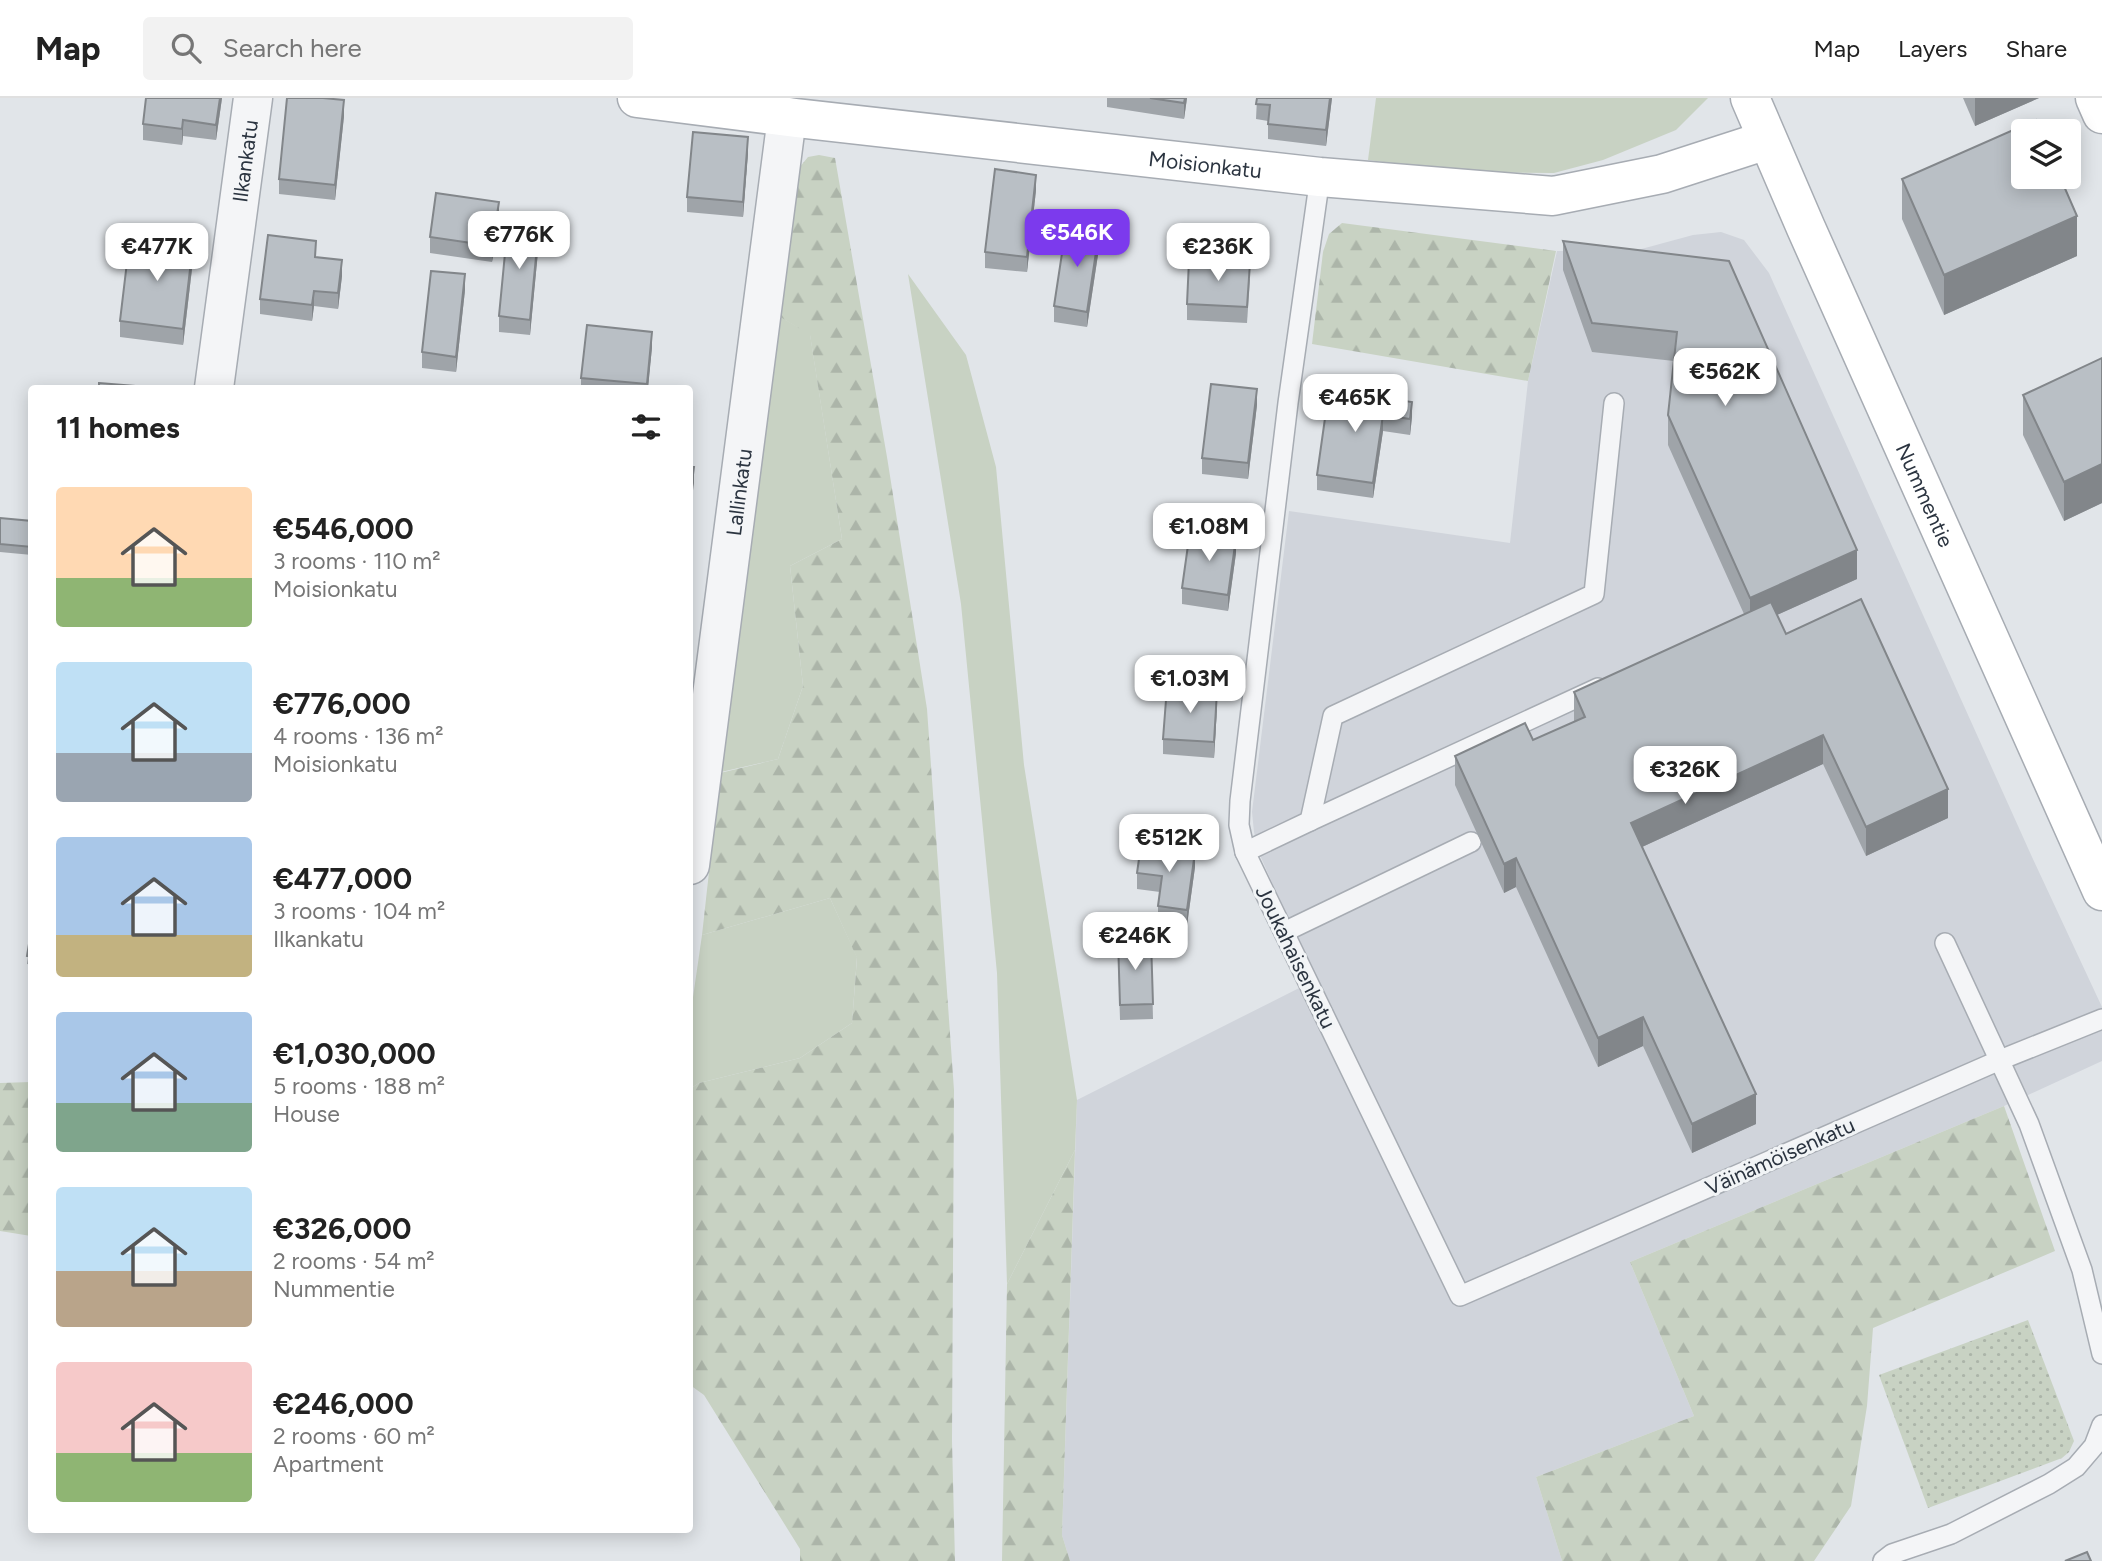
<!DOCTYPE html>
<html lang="en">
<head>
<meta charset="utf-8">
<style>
	:root { --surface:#fff; --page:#f2f2f2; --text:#222; --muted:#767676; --line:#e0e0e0; --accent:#7c3aed }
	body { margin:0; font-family:Figtree,sans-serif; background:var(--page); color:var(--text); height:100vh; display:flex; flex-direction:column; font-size:26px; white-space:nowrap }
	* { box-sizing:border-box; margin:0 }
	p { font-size:23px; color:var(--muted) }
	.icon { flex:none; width:38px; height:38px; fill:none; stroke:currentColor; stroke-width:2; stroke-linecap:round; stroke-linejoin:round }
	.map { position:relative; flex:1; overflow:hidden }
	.panel { position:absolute; left:28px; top:287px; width:665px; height:1148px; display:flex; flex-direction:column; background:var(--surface); border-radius:7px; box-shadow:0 4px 18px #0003 }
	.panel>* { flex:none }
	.tools { position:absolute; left:2011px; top:21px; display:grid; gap:14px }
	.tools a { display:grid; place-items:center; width:70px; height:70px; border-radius:7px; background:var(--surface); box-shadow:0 4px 18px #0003; font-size:35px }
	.price { position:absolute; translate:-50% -60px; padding:0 16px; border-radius:14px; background:#fff; color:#222; font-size:23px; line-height:46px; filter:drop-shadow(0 2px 4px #0008) }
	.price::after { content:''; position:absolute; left:50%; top:42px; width:21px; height:16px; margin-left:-10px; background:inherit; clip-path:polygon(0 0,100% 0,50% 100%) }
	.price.on { background:var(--accent); color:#fff }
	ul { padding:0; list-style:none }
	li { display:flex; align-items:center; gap:21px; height:175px; padding:0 28px }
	li span { display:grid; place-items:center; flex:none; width:196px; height:140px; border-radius:7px; color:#555 }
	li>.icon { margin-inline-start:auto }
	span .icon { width:84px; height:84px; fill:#fffc; stroke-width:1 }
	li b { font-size:30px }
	h2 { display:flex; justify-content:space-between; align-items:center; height:84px; padding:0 28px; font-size:30px }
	header { display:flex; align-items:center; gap:42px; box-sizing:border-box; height:98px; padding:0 35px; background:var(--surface); border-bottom:2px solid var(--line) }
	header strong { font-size:33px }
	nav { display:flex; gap:38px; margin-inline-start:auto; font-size:24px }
	.search { width:490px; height:63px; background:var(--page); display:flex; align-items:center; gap:18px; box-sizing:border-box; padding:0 24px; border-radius:7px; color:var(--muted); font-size:26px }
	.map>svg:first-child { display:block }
	.built { fill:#d0d4db }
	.grass { fill:#c8d2c3 }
	.forest { fill:url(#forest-firs) }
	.park { fill:url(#park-dots) }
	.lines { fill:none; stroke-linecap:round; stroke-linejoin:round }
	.lane-casing { stroke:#a7acb3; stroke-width:22 }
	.street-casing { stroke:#a7acb3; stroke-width:41 }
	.secondary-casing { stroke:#a7acb3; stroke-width:41 }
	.lane { stroke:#f4f5f7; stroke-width:19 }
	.street { stroke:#f4f5f7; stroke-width:38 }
	.secondary { stroke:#fff; stroke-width:38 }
	.wall { fill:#9fa4a9 }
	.shaded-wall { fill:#82868a }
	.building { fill:#b9bfc5; stroke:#82868a; stroke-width:2 }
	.labels { text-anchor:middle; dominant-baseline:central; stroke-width:6; stroke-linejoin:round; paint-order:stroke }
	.street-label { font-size:21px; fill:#2b3440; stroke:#f1f4f6 }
</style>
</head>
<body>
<header>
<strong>Map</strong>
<div class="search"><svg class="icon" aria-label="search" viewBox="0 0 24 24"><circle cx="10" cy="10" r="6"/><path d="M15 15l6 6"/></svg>Search here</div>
<nav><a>Map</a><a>Layers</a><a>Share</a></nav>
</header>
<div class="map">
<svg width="2102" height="1463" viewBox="0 0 2102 1463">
	<defs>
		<pattern id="forest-firs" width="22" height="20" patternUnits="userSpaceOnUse" patternTransform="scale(1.75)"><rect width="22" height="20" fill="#c8d2c3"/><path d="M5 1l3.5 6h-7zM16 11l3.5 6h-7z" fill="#acb5a9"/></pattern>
		<pattern id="park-dots" width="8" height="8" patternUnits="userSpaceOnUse" patternTransform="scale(1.75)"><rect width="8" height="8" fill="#c8d2c3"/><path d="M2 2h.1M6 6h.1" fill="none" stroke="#acb5a9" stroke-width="1.8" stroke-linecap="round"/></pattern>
	</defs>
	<rect width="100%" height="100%" fill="#e1e5e9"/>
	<path class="built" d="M1721,134L1744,142L1769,175L2032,759L2102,909V963L2004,1008L1630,1164L1694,1318L1536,1379L1562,1463H1070L1062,1437L1077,1002L1315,882L1259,755L1254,734L1252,714L1289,413L1510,445L1528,283L1557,153H1634L1693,137Z"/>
	<g class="grass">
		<path d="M1376,0H1708L1676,32L1603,62L1554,75L1463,74L1368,62Z"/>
		<path d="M908,176L966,257L996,369L1024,667L1077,1002L1075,1052L1007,1186L997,875L961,506Z"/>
		<path d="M777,217L810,236L842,441L790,468L803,588L778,661L721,674Z"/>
		<path d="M830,800L857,859L852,925L800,960L699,985L690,991V920L702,837Z"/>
	</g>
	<g class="forest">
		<path d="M819,57L835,60L887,359L927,611L954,992L952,1343L955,1463H800V1451L704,1297L690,1287V991L699,985L800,960L852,925L857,860L830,800L702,837L720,675L778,661L803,588L790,468L842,441L810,237L777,217L794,76L808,59Z"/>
		<path d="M1342,125L1556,153L1528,283L1312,246L1323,154L1329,136Z"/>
		<path d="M31,984H32L31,1138L0,1133V985Z"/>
		<path d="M2004,1008L2055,1153L1873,1230L1867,1308L1851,1408L1814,1463H1562L1536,1379L1694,1318L1630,1164Z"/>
		<path d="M1075,1052L1062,1437L1070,1463H1002L1007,1186Z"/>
	</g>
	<path class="park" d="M2028,1222L2074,1343L2069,1354L2062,1360L1928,1410L1879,1277Z"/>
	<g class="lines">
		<g class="lane-casing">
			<g id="lane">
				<path d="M1320,79L1288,305L1240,703L1239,727L1245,754L1460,1198L2000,962L2102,921"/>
				<path d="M1310,723L1598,590"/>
				<path d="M1245,754L1310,723L1333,618L1594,496L1614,305"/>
				<path d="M1284,834L1471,744"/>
				<path d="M1945,845L2029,1026L2082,1172L2102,1256"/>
				<path d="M1883,1463L1892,1456L1951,1436L2049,1386L2076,1369L2094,1348L2102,1327"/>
			</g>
		</g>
		<g class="street-casing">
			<g id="street">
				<path id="s1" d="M214,290L253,0"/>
				<path id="s2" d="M690,767L787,19"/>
			</g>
		</g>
		<g class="secondary-casing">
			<g id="secondary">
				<path id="s3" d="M637,0L796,20L1320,79L1553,98L1662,76L1767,42"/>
				<path id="s4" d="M1750,0L1806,130L2102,793"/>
				<path d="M2095,0L2102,16"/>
			</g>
		</g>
		<use href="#lane" class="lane"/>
		<use href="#street" class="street"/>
		<use href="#secondary" class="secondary"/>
	</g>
	<g class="wall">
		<path d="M146,0H222L216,42L183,38L182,47L143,42V26Z"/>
		<path d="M1107,0H1187L1184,21L1107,9Z"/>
		<path d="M1257,0H1332L1326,48L1268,41V23L1256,21Z"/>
		<path d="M1963,0H2039L1975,28Z"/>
		<path d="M344,18L335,102L279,96V81Z"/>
		<path d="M748,55L743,119L687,114V99Z"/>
		<path d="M1902,81L2077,158L1944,217L1902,121Z"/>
		<path d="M1036,92L1027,174L985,170V154Z"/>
		<path d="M499,120L492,164L430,155V139Z"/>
		<path d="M539,143L530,237L499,234V218Z"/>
		<path d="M1563,143L1729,163L1857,481L1777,517L1786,536L1948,720L1866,758L1823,666L1642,749L1756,1026L1692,1055L1643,948L1598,969L1516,789L1504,795L1455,687V658L1533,642L1574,624V594L1744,516L1668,347V317L1674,263L1592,254L1563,172Z"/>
		<path d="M1099,150L1087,229L1054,224V208Z"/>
		<path d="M316,159L342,178L338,211L314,208L312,223L260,216V201Z"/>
		<path d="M193,162L183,247L120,239V223Z"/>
		<path d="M1250,181L1247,225L1187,222V206Z"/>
		<path d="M465,192L456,274L422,270V254Z"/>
		<path d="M652,249L648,290H581V280Z"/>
		<path d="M2102,260V405L2064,423L2023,337V297Z"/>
		<path d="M1329,292L1412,319L1410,337L1383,333L1373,400L1317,392V377Z"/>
		<path d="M1257,307L1248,381L1202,376V360Z"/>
		<path d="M0,420L32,423V457L0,454Z"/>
		<path d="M1236,455L1228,513L1182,506V490Z"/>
		<path d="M1217,609L1214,660L1163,656V641Z"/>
		<path d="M1195,769L1187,827L1158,824V808L1160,794L1137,791V775Z"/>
		<path d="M32,828V867L27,866Z"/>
		<path d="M1151,841L1153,921L1120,922L1118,857Z"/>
	</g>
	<g class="shaded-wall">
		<path d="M220,0H222L216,42V27Z"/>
		<path d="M1185,0H1187L1184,21V5Z"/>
		<path d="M1330,0H1332L1326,48V32Z"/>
		<path d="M1975,0H2039L1975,28Z"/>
		<path d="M344,2V18L335,102V87Z"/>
		<path d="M183,22V38L182,47V31Z"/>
		<path d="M748,39V55L743,119V104Z"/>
		<path d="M1036,77V92L1027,174V159Z"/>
		<path d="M499,104V120L492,164V148Z"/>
		<path d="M2077,118V158L1944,217V177Z"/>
		<path d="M539,127V143L530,237V222Z"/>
		<path d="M1099,134V150L1087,229V214Z"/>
		<path d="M193,146V162L183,247V231Z"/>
		<path d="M342,162V178L338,211V195Z"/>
		<path d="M465,176V192L456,274V259Z"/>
		<path d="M314,193V208L312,223V207Z"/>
		<path d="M652,234V249L648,290H647Z"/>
		<path d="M1257,291V307L1248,381V365Z"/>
		<path d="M1412,304V319L1410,337V321Z"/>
		<path d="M1383,317V333L1373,400V385Z"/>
		<path d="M2102,366V405L2064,423V384Z"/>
		<path d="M694,369V385L690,414V399Z"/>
		<path d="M1236,440V455L1228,513V497Z"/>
		<path d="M1857,452V481L1750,529V500Z"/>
		<path d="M1217,593V609L1214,660V644Z"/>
		<path d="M1823,637V666L1631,754V725Z"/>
		<path d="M1948,691V720L1866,758V729Z"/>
		<path d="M1195,754V769L1187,827V812Z"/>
		<path d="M1516,760V789L1504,795V766Z"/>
		<path d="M1643,919V948L1598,969V940Z"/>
		<path d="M1756,996V1026L1692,1055V1026Z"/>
	</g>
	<g class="building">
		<path d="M146,0H220L216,27L183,22L182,31L143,26Z"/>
		<path d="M287,0H323L344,2L335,87L279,81Z"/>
		<path d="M1150,0H1185L1184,5Z"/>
		<path d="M1257,0H1330L1326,32L1268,26L1270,7L1256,6Z"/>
		<path d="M2036,22L2041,33H2023V79H2060L2077,118L1944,177L1902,81Z"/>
		<path d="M693,34L748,39L743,104L687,99Z"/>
		<path d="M995,71L1036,77L1027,159L985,154Z"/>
		<path d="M436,95L499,104L492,148L430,139Z"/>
		<path d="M508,124L539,127L530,222L499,218Z"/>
		<path d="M1066,129L1099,134L1087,214L1054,208Z"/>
		<path d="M268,137L316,143L315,159L342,162L338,195L314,193L312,207L260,201Z"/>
		<path d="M130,139L193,146L183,231L120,223Z"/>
		<path d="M1563,143L1729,163L1857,452L1750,500L1668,317L1677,234L1592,225Z"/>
		<path d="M1189,162L1250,165L1247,209L1187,206Z"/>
		<path d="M431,173L465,176L456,259L422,254Z"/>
		<path d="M587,227L652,234L647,286L581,280Z"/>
		<path d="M2102,260V366L2064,384L2023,297Z"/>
		<path d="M99,285L160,290H99Z"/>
		<path d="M1211,286L1257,291L1248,365L1202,360Z"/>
		<path d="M1329,292L1412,304L1410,321L1383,317L1373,385L1317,377Z"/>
		<path d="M690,369H694L690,399Z"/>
		<path d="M0,420L32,423V449L0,446Z"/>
		<path d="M1190,433L1236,440L1228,497L1182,490Z"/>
		<path d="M1861,501L1948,691L1866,729L1823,637L1631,725L1756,996L1692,1026L1643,919L1598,940L1516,760L1504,766L1455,658L1525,625L1533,642L1585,619L1574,594L1771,504L1786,536Z"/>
		<path d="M1167,589L1217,593L1214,644L1163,641Z"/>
		<path d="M1141,747L1195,754L1187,812L1158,808L1162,778L1137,775Z"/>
		<path d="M32,828V859L27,858Z"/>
		<path d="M1118,841H1151L1153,906L1120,907Z"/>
		<path d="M2087,1454L2091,1463H2065Z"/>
	</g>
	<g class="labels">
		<g class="street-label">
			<text stroke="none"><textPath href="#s1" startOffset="229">Ilkankatu</textPath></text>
			<text stroke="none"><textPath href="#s3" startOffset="572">Moisionkatu</textPath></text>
			<text stroke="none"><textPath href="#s2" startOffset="376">Lallinkatu</textPath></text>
			<text stroke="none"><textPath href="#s4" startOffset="434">Nummentie</textPath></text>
			<text transform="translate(1296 859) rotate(64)">Joukahaisenkatu</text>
			<text transform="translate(1780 1058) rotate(-24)">Väinämöisenkatu</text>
		</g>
	</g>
</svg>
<div class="tools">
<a><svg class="icon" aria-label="layers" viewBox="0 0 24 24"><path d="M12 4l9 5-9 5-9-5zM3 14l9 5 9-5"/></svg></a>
</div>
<b class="price on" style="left:1077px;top:171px">€546K</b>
<b class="price" style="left:519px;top:173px">€776K</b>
<b class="price" style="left:157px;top:185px">€477K</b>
<b class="price" style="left:1218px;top:185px">€236K</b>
<b class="price" style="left:1725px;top:310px">€562K</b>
<b class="price" style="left:1355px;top:336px">€465K</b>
<b class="price" style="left:1209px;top:465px">€1.08M</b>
<b class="price" style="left:1190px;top:617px">€1.03M</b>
<b class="price" style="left:1685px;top:708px">€326K</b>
<b class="price" style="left:1169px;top:776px">€512K</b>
<b class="price" style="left:1135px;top:874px">€246K</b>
<section class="panel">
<h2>11 homes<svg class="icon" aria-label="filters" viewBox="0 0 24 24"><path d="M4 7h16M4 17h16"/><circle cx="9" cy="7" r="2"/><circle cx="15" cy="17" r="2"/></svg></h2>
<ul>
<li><span style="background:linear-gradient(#ffd9b3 65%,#8fb573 0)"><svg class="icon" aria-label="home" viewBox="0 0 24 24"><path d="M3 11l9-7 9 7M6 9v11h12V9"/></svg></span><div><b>€546,000</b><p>3 rooms · 110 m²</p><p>Moisionkatu</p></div></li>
<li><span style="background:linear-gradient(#bfe0f5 65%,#9aa5b1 0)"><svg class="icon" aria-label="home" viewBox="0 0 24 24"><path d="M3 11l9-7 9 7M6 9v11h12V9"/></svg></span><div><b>€776,000</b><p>4 rooms · 136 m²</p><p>Moisionkatu</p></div></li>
<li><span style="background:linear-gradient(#a9c7e8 70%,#c2b280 0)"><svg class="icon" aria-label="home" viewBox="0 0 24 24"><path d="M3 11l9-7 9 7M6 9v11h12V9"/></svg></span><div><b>€477,000</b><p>3 rooms · 104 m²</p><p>Ilkankatu</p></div></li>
<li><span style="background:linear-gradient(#a9c7e8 65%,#7fa58c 0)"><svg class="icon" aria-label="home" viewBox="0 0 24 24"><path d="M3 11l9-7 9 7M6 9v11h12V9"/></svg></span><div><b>€1,030,000</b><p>5 rooms · 188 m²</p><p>House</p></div></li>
<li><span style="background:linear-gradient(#bfe0f5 60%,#b9a48a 0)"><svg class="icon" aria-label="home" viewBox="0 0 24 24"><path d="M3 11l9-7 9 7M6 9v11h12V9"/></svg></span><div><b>€326,000</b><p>2 rooms · 54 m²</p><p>Nummentie</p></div></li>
<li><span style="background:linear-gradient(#f6c9c9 65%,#8fb573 0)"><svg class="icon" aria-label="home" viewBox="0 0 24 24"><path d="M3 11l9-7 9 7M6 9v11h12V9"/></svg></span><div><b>€246,000</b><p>2 rooms · 60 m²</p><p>Apartment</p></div></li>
</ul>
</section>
</div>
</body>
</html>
